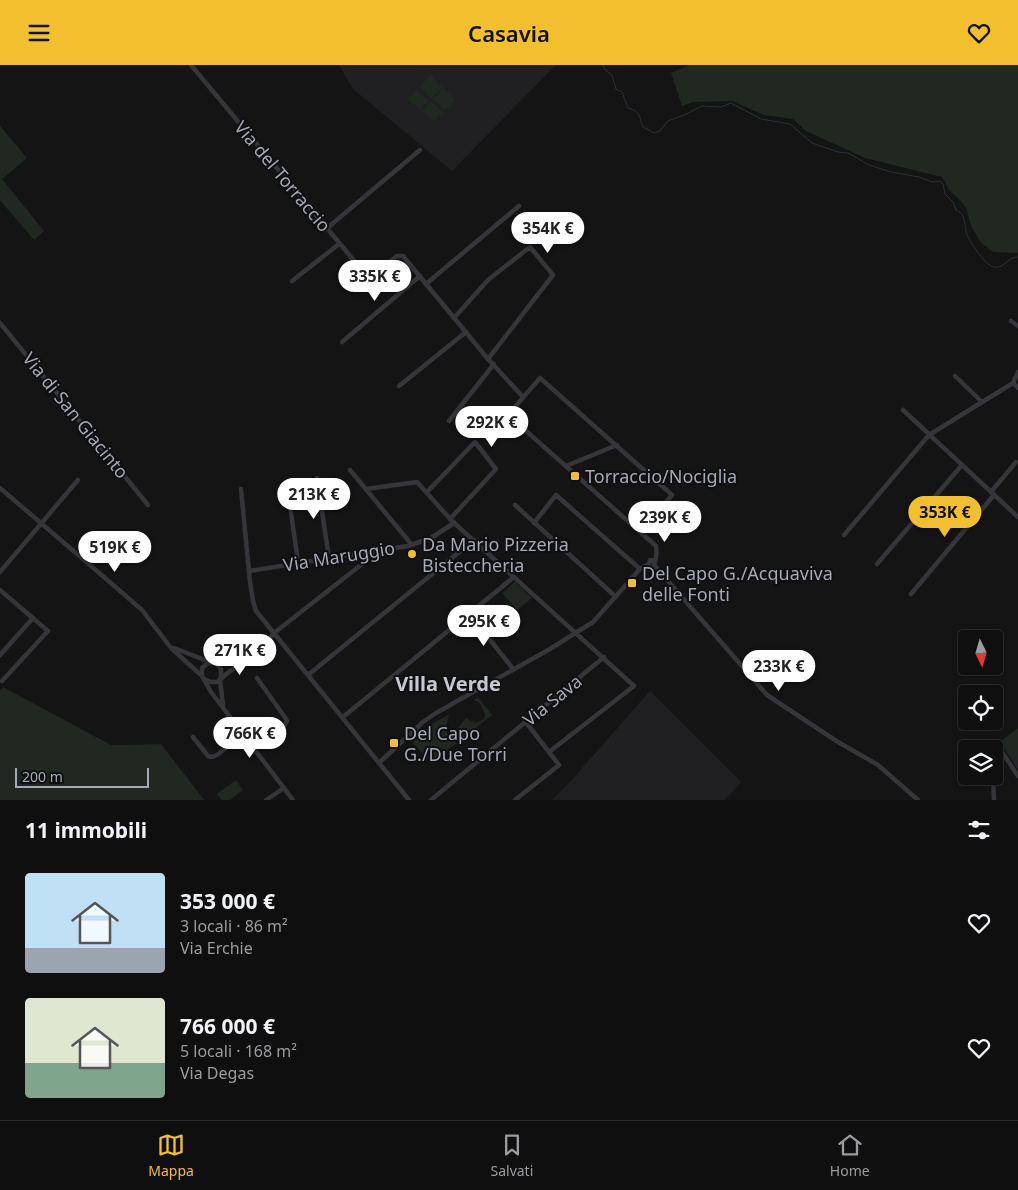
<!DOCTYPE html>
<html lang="it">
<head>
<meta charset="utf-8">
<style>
	:root { --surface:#0f0f10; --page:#181819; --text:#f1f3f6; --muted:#9b9c9f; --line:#2f2f30; --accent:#f2c02f }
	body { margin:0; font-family:"Noto Sans",sans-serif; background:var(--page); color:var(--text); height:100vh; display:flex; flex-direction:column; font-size:19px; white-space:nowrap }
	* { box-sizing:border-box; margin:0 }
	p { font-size:16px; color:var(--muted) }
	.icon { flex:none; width:28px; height:28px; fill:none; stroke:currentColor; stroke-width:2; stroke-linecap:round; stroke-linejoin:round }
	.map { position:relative; height:735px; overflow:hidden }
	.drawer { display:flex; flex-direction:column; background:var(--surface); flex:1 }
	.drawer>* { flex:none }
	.needle { width:32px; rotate:175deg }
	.tools { position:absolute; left:958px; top:565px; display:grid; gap:10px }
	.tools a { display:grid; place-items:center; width:45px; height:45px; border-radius:5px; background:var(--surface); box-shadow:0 1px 4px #0004,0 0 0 1px var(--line); font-size:25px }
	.scale { position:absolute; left:15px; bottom:12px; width:134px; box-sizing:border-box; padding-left:5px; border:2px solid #a5a9b6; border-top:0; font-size:14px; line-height:18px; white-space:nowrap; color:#a5a9b6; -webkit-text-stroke:4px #0f0f10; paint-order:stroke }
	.price { position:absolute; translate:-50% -42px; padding:0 11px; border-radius:18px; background:#fff; color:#222; font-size:16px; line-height:32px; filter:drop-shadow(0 1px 2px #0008) }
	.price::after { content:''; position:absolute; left:50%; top:30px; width:15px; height:11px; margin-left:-8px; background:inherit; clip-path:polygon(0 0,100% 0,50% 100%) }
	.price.active { background:var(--accent); color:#111 }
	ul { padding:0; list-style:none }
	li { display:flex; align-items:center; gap:15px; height:125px; padding:0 25px }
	li span { display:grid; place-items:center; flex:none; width:140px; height:100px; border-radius:5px; color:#555 }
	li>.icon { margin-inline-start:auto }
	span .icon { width:60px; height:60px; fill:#fffc; stroke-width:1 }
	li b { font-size:21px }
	h2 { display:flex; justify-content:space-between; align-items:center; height:60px; padding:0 25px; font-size:21px }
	header { display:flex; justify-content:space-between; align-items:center; height:65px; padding:0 25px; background:var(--accent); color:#111; font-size:22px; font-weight:600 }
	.dock { display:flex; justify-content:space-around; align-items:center; height:70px; border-top:1px solid var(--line); background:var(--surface); font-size:14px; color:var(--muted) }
	.dock a { display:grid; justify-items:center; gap:2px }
	.dock .active { color:var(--accent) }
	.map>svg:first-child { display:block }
	.built { fill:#202022 }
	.green { fill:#202821 }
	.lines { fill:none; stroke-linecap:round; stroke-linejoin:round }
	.stream { stroke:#2a3139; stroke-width:1 }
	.street { stroke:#35353a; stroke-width:4.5 }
	.poi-dot { fill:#f2c02f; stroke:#0f0f10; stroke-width:2 }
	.labels { text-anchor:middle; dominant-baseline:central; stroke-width:4; stroke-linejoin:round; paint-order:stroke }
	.street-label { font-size:18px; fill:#a5a9b6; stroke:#0f0f10 }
	.poi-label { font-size:18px; fill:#a5a9b6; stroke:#0f0f10; text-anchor:start }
	.quarter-label { font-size:20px; font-weight:bold; fill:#c6c8d2; stroke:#0f0f10 }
</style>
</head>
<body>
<header><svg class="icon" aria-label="menu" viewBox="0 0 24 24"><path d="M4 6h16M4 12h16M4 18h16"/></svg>Casavia<svg class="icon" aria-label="heart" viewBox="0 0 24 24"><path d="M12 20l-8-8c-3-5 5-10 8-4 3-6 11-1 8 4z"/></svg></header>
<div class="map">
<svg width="1018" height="735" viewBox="0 0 1018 735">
	<rect width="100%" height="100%" fill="#141415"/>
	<g class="built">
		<path d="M339,0H556L452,106L353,24Z"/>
		<path d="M650,626L741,717L725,735H552L569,718Z"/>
	</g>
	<g class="green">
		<path d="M689,0H1018V188L993,187L981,178L971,161L966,143L961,136L950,126L942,112L865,93L806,66L793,54L764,50L732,36L693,37L682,41L671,8Z"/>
		<path d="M431,10L442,22L431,34L419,22Z"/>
		<path d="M443,23L455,35L445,45L433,34Z"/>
		<path d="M417,25L429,36L420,44L407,34Z"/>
		<path d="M431,36L443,47L434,56L422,46Z"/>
		<path d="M0,61L27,93L2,114L44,166L34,175L0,135Z"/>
		<path d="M515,517L532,533L517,545L502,528Z"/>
		<path d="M3,622L111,680L161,679L204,735H0V626Z"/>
		<path d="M478,632L492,650L431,698L412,677L435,657L448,650L449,651L445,664L448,669H455L456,665L466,653L475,658L484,654L485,650L480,638L474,635Z"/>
		<path d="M1018,663V705L1000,677Z"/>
		<path d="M236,715L243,725L230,735H222L217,729Z"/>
	</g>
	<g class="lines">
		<path class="stream" d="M603,0L605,5L612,10L616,24L622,27L628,43C642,48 638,50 643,62L654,68L660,66L668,56L684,50L702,41L721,42L731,38L761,54L790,59L812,78L838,87L848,88L869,100L891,107L919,112L932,117L940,116L943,119L945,129L953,137L956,145C968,150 963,163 968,172C973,181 985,200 994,202C1005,204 1008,191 1018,192"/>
		<g class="street">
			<path d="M191,0L366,210H372L397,191H403L488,294L523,332"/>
			<path d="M326,164L420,85"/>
			<path d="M292,216L339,179"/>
			<path d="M426,219L519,141"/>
			<path d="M454,253L488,215L530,182L553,210L488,294"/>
			<path d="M1011,256L1018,261"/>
			<path d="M0,258L148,440"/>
			<path d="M342,277L420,211"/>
			<path d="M955,311L982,337"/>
			<path d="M1013,318L1018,307"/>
			<path d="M399,321L466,267"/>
			<path d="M903,345L1018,452"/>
			<path d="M449,356L494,299"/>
			<path d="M566,401L617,380"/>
			<path d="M350,405L412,480"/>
			<path d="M317,413L329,493"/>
			<path d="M287,419L298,497"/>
			<path d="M0,423L119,525L142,545L171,583L202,611"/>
			<path d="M241,424L250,517L253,536L256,546L409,735"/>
			<path d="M366,424L417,417L452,456L634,621L549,687"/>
			<path d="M427,427L475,377L496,404L450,454"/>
			<path d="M991,427L1016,397"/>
			<path d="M515,440L616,532"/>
			<path d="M534,458L556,430L640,504"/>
			<path d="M641,467L672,430L540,313L508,350L656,481C657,488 656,495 654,500"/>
			<path d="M844,470L929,370L1013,318L1018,323"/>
			<path d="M877,499L962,400"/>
			<path d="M654,500L767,630L838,677L878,700L918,735"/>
			<path d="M249,506L408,481L431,473L454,458"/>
			<path d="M0,507L78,415"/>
			<path d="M0,525L48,566L2,616"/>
			<path d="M911,529L994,430"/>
			<path d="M469,548L513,604"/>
			<path d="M174,583L210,597"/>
			<path d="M0,590L33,553"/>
			<path d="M246,596L229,599L208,598L202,603V611L211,627L293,735"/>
			<path d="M216,598L221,604V612"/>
			<path d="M308,610L474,475"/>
			<path d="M204,614L210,617H217L230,606L257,590L274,568L380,485"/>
			<path d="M220,614L223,640"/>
			<path d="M343,652L514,512"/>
			<path d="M193,672L208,691L212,692L217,690L244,669"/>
			<path d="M254,683L284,661L287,656L284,651L257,613"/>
			<path d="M994,689L995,686L1002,687L1018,711"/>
			<path d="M380,697L423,657L436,648L550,584L593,557L640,504L649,499L650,495L654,496"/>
			<path d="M993,711L994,735"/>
			<path d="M266,735L284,723"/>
			<path d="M431,735L604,592"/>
			<path d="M515,735L559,700L525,656"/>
		</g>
	</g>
	<g class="poi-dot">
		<rect x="570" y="406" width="10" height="10" rx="2.5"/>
		<circle cx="412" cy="489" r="5"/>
		<rect x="627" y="513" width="10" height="10" rx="2.5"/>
		<rect x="389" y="673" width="10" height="10" rx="2.5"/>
	</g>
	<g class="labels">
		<g class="street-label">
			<text transform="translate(283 111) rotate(50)">Via del Torraccio</text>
			<text transform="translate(76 350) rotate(51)">Via di San Giacinto</text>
			<text transform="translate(339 491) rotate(-9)">Via Maruggio</text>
			<text transform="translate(552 635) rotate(-39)">Via Sava</text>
		</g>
		<g class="poi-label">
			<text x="585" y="411">Torraccio/Nociglia</text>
			<text x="422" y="479">Da Mario Pizzeria<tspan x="422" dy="21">Bisteccheria</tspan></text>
			<text x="642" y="508">Del Capo G./Acquaviva<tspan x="642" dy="21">delle Fonti</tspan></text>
			<text x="404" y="668">Del Capo<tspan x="404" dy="21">G./Due Torri</tspan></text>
		</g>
		<g class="quarter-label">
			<text x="448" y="618">Villa Verde</text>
		</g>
	</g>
</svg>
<div class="tools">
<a><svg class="needle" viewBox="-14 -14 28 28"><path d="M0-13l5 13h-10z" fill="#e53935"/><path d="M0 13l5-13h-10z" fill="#9b9c9f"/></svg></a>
<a><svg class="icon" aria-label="locate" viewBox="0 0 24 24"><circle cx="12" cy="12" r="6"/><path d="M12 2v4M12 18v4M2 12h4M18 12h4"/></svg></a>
<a><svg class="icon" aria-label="layers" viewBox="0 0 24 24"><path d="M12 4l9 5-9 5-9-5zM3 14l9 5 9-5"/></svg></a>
</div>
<div class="scale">200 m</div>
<b class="price" style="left:548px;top:189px">354K €</b>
<b class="price" style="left:375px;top:237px">335K €</b>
<b class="price" style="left:492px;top:383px">292K €</b>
<b class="price" style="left:314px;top:455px">213K €</b>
<b class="price active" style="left:945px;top:473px">353K €</b>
<b class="price" style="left:665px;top:478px">239K €</b>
<b class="price" style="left:115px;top:508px">519K €</b>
<b class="price" style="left:484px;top:582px">295K €</b>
<b class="price" style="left:240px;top:611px">271K €</b>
<b class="price" style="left:779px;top:627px">233K €</b>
<b class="price" style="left:250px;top:694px">766K €</b>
</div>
<section class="drawer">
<h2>11 immobili<svg class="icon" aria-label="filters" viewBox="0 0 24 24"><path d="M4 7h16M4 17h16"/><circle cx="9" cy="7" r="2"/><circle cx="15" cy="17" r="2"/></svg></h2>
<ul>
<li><span style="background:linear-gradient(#bfe0f5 75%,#9aa5b1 0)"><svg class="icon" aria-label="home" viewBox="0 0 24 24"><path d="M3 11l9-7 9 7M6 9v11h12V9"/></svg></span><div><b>353 000 €</b><p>3 locali · 86 m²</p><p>Via Erchie</p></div><svg class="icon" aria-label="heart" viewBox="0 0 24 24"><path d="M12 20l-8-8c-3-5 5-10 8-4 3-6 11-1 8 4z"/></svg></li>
<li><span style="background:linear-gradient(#dfe7d0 65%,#7fa58c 0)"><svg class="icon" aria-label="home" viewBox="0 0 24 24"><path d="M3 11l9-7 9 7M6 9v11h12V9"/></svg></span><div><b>766 000 €</b><p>5 locali · 168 m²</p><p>Via Degas</p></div><svg class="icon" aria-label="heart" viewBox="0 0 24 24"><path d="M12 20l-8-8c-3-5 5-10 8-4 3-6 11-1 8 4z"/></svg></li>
</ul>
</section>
<nav class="dock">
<a class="active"><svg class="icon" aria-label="map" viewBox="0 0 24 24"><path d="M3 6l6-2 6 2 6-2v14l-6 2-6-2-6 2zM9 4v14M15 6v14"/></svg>Mappa</a>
<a><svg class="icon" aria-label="saved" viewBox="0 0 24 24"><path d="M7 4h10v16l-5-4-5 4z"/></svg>Salvati</a>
<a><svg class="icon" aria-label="home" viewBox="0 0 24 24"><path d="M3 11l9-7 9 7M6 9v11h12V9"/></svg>Home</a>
</nav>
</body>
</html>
